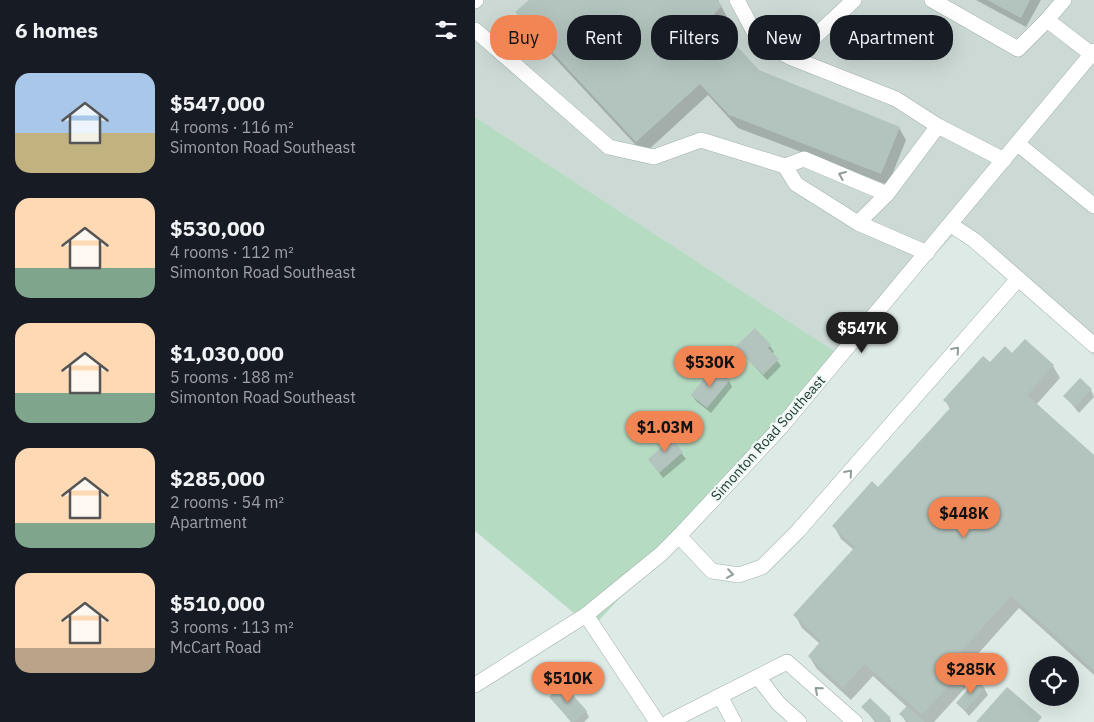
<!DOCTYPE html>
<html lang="en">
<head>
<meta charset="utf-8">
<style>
	:root { --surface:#171b24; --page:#20242c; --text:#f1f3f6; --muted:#9ea1a6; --accent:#f28554 }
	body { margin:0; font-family:"IBM Plex Sans",sans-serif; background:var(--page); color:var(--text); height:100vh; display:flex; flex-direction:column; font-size:19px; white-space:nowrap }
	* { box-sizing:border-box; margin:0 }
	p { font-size:16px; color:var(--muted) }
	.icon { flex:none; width:28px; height:28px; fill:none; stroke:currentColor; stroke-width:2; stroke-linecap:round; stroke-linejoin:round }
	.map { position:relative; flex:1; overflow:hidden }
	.drawer { display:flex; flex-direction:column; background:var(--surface); width:475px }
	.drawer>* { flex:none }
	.top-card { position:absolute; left:15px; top:15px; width:475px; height:45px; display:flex; gap:10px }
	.buttons { position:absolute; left:554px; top:656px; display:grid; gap:10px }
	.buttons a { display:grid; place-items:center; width:50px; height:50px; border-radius:50%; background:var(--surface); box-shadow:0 5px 20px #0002; font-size:25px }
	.price { position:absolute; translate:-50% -42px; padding:0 11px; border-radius:18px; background:var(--accent); color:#111; font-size:16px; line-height:32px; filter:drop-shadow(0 1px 2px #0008) }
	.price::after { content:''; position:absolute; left:50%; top:30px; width:15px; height:11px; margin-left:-8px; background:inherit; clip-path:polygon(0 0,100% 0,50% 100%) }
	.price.current { background:#222; color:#fff }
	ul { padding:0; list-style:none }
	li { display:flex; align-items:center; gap:15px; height:125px; padding:0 15px }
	li span { display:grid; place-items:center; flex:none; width:140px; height:100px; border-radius:15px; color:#555 }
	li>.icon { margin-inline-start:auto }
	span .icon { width:60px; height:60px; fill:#fffc; stroke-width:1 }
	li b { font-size:21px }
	h2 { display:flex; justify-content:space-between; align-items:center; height:60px; padding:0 15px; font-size:21px }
	.chip { padding:0 18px; border-radius:20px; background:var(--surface); box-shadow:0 5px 20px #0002; font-size:18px; line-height:45px }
	.chip.current { background:var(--accent); color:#111 }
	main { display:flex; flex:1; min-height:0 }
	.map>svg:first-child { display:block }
	.built { fill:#ccd9d4 }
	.green { fill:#b6dbc3 }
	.shadow { fill:#0003 }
	.building { fill:#b3c4be }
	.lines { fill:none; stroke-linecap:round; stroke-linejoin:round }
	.minor-casing { stroke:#a1b1ac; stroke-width:16 }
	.minor { stroke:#fff; stroke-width:15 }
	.oneway { stroke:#909c9a }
	.labels { text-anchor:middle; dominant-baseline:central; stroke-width:4.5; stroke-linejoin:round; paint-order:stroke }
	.street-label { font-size:14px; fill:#203934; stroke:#eef7f3 }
</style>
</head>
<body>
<main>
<section class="drawer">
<h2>6 homes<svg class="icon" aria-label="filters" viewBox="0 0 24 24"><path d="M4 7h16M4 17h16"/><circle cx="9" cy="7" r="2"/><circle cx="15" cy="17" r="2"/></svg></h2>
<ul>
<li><span style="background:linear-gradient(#a9c7e8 60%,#c2b280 0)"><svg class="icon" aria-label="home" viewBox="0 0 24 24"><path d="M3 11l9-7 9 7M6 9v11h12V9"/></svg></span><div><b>$547,000</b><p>4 rooms · 116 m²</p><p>Simonton Road Southeast</p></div></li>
<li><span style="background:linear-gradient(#ffd9b3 70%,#7fa58c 0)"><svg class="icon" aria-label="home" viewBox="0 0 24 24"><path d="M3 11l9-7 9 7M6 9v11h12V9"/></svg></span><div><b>$530,000</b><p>4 rooms · 112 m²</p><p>Simonton Road Southeast</p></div></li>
<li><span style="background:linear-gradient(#ffd9b3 70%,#7fa58c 0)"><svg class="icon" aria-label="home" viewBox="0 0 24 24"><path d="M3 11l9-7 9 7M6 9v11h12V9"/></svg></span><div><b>$1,030,000</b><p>5 rooms · 188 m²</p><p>Simonton Road Southeast</p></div></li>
<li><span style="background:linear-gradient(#ffd9b3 75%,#7fa58c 0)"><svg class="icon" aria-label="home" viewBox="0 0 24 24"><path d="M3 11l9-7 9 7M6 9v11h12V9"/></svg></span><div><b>$285,000</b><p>2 rooms · 54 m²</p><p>Apartment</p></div></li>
<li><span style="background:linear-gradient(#ffd9b3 75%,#b9a48a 0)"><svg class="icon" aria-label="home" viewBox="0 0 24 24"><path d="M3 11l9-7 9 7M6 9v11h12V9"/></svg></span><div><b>$510,000</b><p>3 rooms · 113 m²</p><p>McCart Road</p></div></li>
</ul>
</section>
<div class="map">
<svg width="619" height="722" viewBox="0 0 619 722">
	<rect width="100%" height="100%" fill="#deeae5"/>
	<path class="built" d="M0,0H619V356L481,232L367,356L0,117Z"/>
	<path class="green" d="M0,117L367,356L117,628L0,531Z"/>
	<g class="shadow">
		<path d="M56,0H243L253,19L247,25L253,38L283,71L424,128L431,140L413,185L263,128L233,95L169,154L49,25L42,12Z"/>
		<path d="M501,0H566L551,27Z"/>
		<path d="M295,346L299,352L297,354L306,366L292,380L262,347Z"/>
		<path d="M538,355L578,366L585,378L561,405L619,456V675L544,608L494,664L501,676L459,722H431L426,714L432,707L398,676L376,700L342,669L334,656L345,644L327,628L320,615L379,550L366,539L359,526L403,488L475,409L470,400L515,364Z"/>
		<path d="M606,379L616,390L619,397L604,413L590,396Z"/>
		<path d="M254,380L257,387L236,413L221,401L217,395Z"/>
		<path d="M190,432L211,459L188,478L174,459L187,448L181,440Z"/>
		<path d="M509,688L513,695L494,716L483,703Z"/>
		<path d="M76,698L111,711L114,717L109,722H96Z"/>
		<path d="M388,707L415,719L416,722H400Z"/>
	</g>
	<g class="building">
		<path d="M54,0H242L247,6L239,14L247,23L246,29L284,70L425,127L406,174L254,115L225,84L161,142L40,12Z"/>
		<path d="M512,0H555L546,18Z"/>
		<path d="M280,328L296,345L293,348L304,359L288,375L261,346Z"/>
		<path d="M550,339L579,365L552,395L619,455V670L536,596L484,654L494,663L447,715L390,664L368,688L333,656L346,641L318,615L380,547L357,526L397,481L403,487L476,407L468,400L508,356L515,362L530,346L537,353Z"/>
		<path d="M239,367L255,380L232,408L216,395Z"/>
		<path d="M605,378L617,389L600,407L588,396Z"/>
		<path d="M190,431L208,452L184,473L173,459L187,447L180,439Z"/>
		<path d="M501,680L510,688L490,711L481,703Z"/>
		<path d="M88,684L112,711L99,722H97L74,697Z"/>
		<path d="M532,687L567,717L563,722H501Z"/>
		<path d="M395,698L416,718L412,722H402L386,707Z"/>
		<path d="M432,706L450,722H433L424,714Z"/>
	</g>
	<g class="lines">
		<g class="minor-casing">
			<g id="minor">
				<path d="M262,0L278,30L291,45L317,58L421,99L463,126L529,160"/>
				<path d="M457,0L543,49L572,20"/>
				<path d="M589,0L572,20L619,56"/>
				<path d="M0,1L1,0"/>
				<path d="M0,30L134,147L179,157L226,140L310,166L329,159L412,194"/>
				<path d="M317,58L379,0"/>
				<path d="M543,144L619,206"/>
				<path d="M310,166L321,184L383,223"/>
				<path d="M476,225L499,240L619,345"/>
				<path d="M452,253L383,223L412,194L463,126"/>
				<path d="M204,536L237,571L264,575L287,567L323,531L543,279"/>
				<path d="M111,615L182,722"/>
				<path d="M283,677L303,703L324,722"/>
				<path d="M0,685L111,615L186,554L204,536L306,427L619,51"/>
				<path d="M243,697L312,662L380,722"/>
				<path d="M194,722L245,696L259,722"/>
			</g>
		</g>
		<use href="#minor" class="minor"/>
	</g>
	<defs><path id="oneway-chevron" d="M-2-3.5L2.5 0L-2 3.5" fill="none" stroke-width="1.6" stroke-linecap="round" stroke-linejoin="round" transform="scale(1.25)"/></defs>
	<g class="oneway">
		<use href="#oneway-chevron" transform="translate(367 175) rotate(-157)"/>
		<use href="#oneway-chevron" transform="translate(481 350) rotate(-49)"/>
		<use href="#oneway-chevron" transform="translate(374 473) rotate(-49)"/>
		<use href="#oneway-chevron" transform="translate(255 574) rotate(8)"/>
		<use href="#oneway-chevron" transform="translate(343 690) rotate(-139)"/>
	</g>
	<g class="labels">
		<g class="street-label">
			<text transform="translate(293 438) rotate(-48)">Simonton Road Southeast</text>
		</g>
	</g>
</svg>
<div class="buttons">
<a><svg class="icon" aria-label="locate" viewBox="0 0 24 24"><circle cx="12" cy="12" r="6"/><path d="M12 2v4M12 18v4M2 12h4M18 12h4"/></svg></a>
</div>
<b class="price current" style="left:387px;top:354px">$547K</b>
<b class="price" style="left:235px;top:388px">$530K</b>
<b class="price" style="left:190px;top:453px">$1.03M</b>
<b class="price" style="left:489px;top:539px">$448K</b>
<b class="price" style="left:496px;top:695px">$285K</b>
<b class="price" style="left:93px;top:704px">$510K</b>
<div class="top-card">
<a class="chip current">Buy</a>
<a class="chip">Rent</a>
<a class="chip">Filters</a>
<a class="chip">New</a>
<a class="chip">Apartment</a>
</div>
</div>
</main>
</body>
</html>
